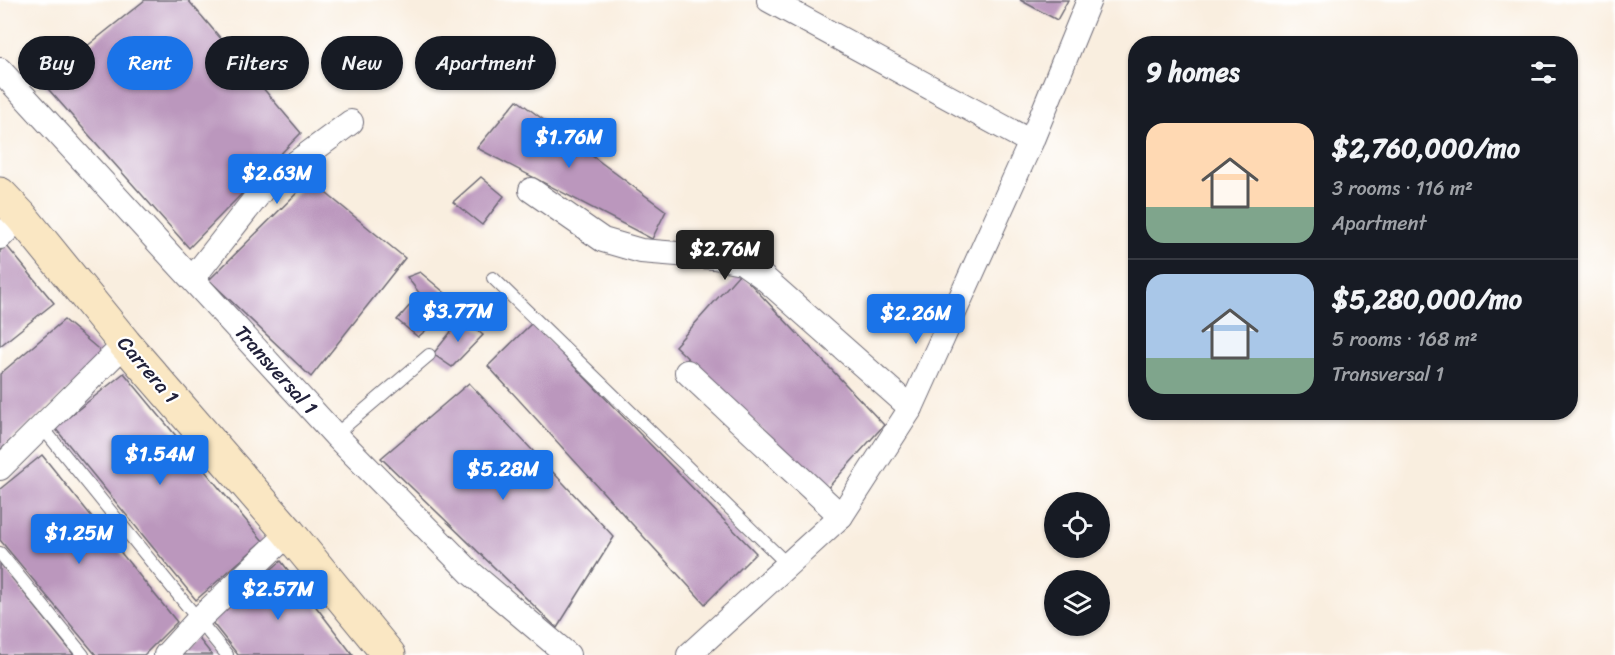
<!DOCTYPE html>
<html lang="en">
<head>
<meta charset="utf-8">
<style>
	:root { --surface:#171b24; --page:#242831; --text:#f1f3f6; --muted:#9ea1a6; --line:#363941; --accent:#1a73e8 }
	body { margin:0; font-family:Sriracha,sans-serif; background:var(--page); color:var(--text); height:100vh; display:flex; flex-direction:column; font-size:22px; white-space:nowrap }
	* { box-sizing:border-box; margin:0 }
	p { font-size:20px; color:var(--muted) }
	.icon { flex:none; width:33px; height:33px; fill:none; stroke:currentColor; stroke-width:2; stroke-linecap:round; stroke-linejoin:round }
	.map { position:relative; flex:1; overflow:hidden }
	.sheet { position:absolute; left:1128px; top:36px; width:450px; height:384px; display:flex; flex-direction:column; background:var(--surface); border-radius:24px; box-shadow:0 2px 4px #0004 }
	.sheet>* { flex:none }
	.banner { position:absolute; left:18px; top:36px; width:570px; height:54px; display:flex; gap:12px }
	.buttons { position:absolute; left:1044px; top:492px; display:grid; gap:12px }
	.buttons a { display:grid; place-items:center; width:66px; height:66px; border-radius:50%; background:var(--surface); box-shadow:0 2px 4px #0004; font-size:30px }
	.price { position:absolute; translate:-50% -51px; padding:0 14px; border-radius:6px; background:var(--accent); color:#fff; font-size:20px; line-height:39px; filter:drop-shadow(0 2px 3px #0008) }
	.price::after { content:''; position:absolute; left:50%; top:36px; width:18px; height:14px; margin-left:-9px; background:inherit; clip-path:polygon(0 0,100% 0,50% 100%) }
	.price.selected { background:#222; color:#fff }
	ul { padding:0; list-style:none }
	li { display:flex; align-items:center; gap:18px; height:150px; padding:0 18px }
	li+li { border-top:2px solid var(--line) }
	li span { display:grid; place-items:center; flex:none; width:168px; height:120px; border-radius:18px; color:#555 }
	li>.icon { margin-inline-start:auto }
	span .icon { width:72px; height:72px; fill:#fffc; stroke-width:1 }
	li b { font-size:26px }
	h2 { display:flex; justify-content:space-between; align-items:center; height:72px; padding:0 18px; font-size:26px }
	.tag { padding:0 21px; border-radius:27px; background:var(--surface); box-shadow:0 2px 4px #0004; font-size:21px; line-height:54px }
	.tag.selected { background:var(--accent); color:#fff }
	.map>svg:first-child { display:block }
	.building { fill:#bb97bd }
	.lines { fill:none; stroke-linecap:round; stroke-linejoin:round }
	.lane-casing { stroke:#6d6974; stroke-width:14 }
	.street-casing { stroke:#6d6974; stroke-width:26 }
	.secondary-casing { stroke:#6d6974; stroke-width:35 }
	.lane { stroke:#fff; stroke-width:12 }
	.street { stroke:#fff; stroke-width:24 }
	.secondary { stroke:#fae7c3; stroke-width:33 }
	.labels { text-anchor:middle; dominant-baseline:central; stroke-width:4.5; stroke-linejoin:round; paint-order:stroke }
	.street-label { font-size:20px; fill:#22223b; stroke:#fff }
</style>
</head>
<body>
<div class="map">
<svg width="1615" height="655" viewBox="0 0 1615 655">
	<rect width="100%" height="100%" fill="#fff"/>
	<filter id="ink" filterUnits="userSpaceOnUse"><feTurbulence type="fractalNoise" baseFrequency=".0167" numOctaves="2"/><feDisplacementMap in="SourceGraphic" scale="12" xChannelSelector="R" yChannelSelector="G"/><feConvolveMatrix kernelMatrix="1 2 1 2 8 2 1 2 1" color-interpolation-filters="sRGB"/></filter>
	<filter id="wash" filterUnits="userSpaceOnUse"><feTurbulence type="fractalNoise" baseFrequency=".008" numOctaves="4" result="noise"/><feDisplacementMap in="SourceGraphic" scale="24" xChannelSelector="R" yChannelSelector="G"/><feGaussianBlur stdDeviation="1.35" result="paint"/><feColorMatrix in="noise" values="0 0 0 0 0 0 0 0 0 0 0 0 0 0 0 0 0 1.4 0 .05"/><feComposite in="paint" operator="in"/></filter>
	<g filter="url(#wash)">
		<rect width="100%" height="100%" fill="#f9eedf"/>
		<g id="blocks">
			<g class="building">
				<path d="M145,0H188L301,133L189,248L42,82Z"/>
				<path d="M1020,0H1068L1057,20Z"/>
				<path d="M517,100L666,211L652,239L477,148Z"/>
				<path d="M481,177L504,196L482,225L453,202Z"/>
				<path d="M310,180L405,258L311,377L209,280Z"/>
				<path d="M6,245L54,303L0,346V251Z"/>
				<path d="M420,272L457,303L418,337L397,320L420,294L407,277Z"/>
				<path d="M740,273L884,425L825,491L675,346Z"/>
				<path d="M462,318L483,335L452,367L433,354Z"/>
				<path d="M64,320L103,353V358L0,450V374Z"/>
				<path d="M532,323L756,553L705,604L488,366Z"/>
				<path d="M124,373L263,541L196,600L55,428Z"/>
				<path d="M469,383L614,537L557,628L381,458Z"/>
				<path d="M42,455L177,622L144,655H96L0,540V489Z"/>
				<path d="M281,561L353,655H238L211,621Z"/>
				<path d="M0,563L74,655H0Z"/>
				<path d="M196,635L212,655H178Z"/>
			</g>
		</g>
	</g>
	<g filter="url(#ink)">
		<use href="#blocks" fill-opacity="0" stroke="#6d6974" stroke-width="1.5"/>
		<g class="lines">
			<g class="lane-casing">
				<g id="lane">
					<path d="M493,278L788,565"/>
					<path d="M42,427L227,655"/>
					<path d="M335,435L429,355"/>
					<path d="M0,553L83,655"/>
				</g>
			</g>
			<g class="street-casing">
				<g id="street">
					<path d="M769,0L1031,142"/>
					<path d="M0,70L335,435L471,573L568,655"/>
					<path d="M531,190L603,240L641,251L714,257L742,262L763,277L911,408"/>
					<path d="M0,237L21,216"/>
					<path d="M193,278L266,185L351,122"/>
					<path d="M687,372L841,516"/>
					<path d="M0,468L125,344"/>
					<path d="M166,655L198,620L289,533"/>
					<path d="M689,655L841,516L911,408L1031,142L1089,0"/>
				</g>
			</g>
			<g class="secondary-casing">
				<path id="secondary" d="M0,194L21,216L125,344L289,533L389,655"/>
			</g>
			<use href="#lane" class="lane"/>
			<use href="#street" class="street"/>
			<use href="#secondary" class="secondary"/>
		</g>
	</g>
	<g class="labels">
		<g class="street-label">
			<text transform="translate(148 370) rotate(49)">Carrera 1</text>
			<text transform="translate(276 370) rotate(48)">Transversal 1</text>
		</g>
	</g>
</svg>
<div class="buttons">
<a><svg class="icon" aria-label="locate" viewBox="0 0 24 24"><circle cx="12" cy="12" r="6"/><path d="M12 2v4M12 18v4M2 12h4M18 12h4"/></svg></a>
<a><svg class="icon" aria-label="layers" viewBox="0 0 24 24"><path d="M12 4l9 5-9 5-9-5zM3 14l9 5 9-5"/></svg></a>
</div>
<b class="price" style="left:569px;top:169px">$1.76M</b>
<b class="price" style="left:277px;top:205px">$2.63M</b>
<b class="price selected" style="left:725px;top:281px">$2.76M</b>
<b class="price" style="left:458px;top:343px">$3.77M</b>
<b class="price" style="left:916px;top:345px">$2.26M</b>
<b class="price" style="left:160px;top:486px">$1.54M</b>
<b class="price" style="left:503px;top:501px">$5.28M</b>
<b class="price" style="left:79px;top:565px">$1.25M</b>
<b class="price" style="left:278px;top:621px">$2.57M</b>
<div class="banner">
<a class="tag">Buy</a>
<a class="tag selected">Rent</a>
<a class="tag">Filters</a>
<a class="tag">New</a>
<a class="tag">Apartment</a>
</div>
<section class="sheet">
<h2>9 homes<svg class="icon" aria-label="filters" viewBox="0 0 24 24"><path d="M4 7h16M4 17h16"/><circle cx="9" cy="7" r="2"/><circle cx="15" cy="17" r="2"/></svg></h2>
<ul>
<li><span style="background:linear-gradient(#ffd9b3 70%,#7fa58c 0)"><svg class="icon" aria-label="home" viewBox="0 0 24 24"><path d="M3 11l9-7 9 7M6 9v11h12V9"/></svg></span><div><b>$2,760,000/mo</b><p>3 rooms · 116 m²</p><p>Apartment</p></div></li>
<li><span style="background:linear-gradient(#a9c7e8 70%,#7fa58c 0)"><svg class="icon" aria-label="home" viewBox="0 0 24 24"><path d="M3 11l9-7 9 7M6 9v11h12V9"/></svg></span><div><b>$5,280,000/mo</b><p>5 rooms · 168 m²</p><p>Transversal 1</p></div></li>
</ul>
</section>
</div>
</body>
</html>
